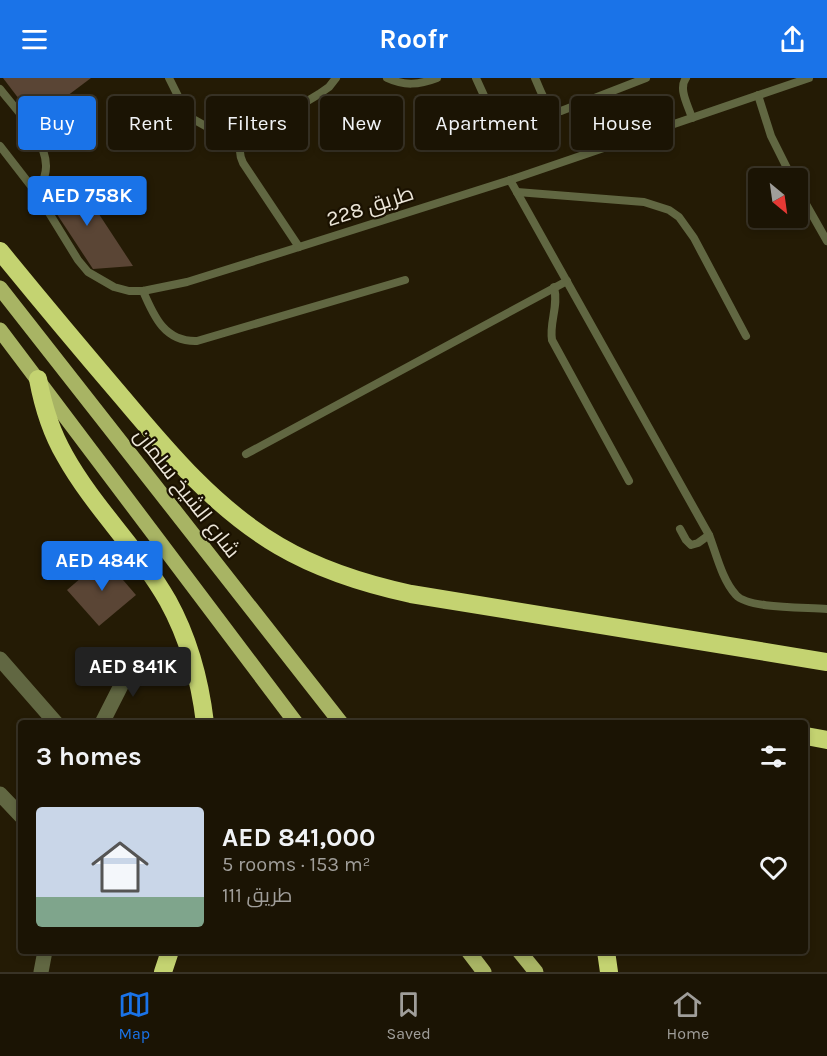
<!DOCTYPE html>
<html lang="en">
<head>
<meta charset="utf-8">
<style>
	:root { --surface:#1b1404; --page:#241d0e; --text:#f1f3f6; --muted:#a09e9a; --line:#393326; --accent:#1a73e8 }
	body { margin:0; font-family:Karla,Cairo,sans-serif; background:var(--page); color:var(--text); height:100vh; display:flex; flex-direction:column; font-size:22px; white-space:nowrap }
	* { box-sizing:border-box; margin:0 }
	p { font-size:20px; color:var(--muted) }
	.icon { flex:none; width:33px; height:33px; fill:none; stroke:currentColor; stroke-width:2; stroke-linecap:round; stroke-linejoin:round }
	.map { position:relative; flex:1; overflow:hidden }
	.drawer { position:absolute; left:18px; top:642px; width:790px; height:234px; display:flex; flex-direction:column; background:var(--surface); border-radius:6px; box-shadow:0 3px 9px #0003,0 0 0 2px var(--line) }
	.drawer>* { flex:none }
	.hud { position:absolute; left:18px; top:18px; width:792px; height:54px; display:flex; gap:12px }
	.needle { width:39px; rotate:151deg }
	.buttons { position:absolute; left:748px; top:90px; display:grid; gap:12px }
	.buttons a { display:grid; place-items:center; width:60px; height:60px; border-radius:6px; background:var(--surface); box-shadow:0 3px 9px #0003,0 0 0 2px var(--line); font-size:30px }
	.price { position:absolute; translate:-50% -51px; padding:0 14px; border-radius:6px; background:var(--accent); color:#fff; font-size:20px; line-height:39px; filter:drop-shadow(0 2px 3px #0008) }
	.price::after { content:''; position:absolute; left:50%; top:36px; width:18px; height:14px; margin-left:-9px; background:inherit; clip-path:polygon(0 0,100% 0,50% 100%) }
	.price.active { background:#222; color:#fff }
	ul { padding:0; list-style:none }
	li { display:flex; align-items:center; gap:18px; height:150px; padding:0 18px }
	li span { display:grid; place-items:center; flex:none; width:168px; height:120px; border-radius:6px; color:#555 }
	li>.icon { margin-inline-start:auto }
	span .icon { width:72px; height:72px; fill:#fffc; stroke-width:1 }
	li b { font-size:26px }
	h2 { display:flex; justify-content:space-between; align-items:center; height:72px; padding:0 18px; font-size:26px }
	.tag { padding:0 21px; border-radius:6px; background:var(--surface); box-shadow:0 3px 9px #0003,0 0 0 2px var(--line); font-size:21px; line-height:54px }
	.tag.active { background:var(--accent); color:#fff }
	header { display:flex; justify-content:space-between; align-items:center; height:78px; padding:0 18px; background:var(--accent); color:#fff; font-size:27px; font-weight:700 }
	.tab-bar { display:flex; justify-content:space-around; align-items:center; height:84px; border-top:2px solid var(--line); background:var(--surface); font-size:16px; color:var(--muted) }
	.tab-bar a { display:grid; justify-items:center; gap:3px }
	.tab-bar .active { color:var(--accent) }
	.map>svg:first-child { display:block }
	.building { fill:#5a4535 }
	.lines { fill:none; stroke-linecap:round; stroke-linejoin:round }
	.lane { stroke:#616742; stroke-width:8 }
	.street { stroke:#616742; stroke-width:15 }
	.primary { stroke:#a8b464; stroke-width:15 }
	.highway { stroke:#c4d371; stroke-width:18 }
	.labels { text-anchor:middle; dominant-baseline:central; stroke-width:4.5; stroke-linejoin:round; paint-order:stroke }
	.street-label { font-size:21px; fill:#ece6d9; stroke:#1a1100 }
</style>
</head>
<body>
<header><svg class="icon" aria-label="menu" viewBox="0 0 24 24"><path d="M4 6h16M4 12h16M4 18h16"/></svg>Roofr<svg class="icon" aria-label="share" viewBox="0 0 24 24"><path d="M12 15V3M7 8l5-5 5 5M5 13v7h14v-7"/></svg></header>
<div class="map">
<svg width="827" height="894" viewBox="0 0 827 894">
	<rect width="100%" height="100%" fill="#241b05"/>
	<g class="building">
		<path d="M3,0H91L35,42Z"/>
		<path d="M74,98L133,188L93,191L45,118Z"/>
		<path d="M104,480L136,517L99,548L67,512Z"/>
	</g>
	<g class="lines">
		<g class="lane">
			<path d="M169,0L185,32L193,41L241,68"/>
			<path d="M387,0C404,8 419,7 437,0"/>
			<path d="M476,0L507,68"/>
			<path d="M535,0C541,13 545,31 561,33L646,0"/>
			<path d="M686,0C678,11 688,27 692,40"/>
			<path d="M0,11C16,32 47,62 46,89C46,98 41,109 38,117"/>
			<path d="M758,17L771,58L792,100"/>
			<path d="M0,68L38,117L78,182L88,194L114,209L129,213H143L187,204L299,169L510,102L809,0"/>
			<path d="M510,102L709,457C716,475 722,502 736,517C748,531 807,529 827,531"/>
			<path d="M798,112L827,163"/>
			<path d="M517,114L644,124L669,132L679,139L694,160L746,258"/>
			<path d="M299,169L243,85C238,75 239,67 248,59L319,16L329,9L336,0"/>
			<path d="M554,209C559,228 549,244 552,262L629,403"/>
			<path d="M143,213C154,239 165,264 197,263L405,202"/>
			<path d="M246,376L567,203"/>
			<path d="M680,451L686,462L691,467L698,465L709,457"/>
		</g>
		<g class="street">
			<path d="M0,581L56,645"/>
			<path d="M102,645L135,580"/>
			<path d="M0,716L21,738"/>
			<path d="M41,894L45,873"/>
		</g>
		<g class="primary">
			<path d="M0,210L341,645"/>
			<path d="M0,252L296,645"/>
			<path d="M468,873L484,894"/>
			<path d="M519,873L536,894"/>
		</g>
		<g class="highway">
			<path d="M0,173C40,222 81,271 122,319C169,375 216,431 279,468C320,492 365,506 411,516L827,584"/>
			<path d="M38,301C43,328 51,354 65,378C94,430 139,472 168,523C189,561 200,603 205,645"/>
			<path d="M806,658L827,662"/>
			<path d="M606,873L609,894"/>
			<path d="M163,894L170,873"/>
		</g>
	</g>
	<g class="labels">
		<g class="street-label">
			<text transform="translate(370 128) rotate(-18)">طريق 228</text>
			<text transform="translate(187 415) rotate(52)">شارع الشيخ سلمان</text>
		</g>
	</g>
</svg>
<div class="buttons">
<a><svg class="needle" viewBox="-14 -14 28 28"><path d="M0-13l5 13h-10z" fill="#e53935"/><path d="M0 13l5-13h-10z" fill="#a09e9a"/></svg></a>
</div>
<b class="price" style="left:87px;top:149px">AED 758K</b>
<b class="price" style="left:102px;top:514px">AED 484K</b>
<b class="price active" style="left:133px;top:620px">AED 841K</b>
<div class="hud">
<a class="tag active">Buy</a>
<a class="tag">Rent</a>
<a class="tag">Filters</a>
<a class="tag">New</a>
<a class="tag">Apartment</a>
<a class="tag">House</a>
</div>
<section class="drawer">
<h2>3 homes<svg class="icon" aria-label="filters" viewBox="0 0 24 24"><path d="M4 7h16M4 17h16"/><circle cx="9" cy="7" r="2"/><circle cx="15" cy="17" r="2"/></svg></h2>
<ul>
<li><span style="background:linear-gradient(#c9d6e8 75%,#7fa58c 0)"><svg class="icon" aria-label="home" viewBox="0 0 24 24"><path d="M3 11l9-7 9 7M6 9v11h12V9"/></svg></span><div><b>AED 841,000</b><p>5 rooms · 153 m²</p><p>طريق 111</p></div><svg class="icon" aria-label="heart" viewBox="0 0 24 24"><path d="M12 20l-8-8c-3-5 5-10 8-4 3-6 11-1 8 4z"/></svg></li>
</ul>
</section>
</div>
<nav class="tab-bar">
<a class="active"><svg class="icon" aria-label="map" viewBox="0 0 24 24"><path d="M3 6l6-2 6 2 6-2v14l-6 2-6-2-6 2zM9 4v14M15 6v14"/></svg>Map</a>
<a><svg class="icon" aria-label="saved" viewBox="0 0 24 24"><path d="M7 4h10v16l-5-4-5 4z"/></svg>Saved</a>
<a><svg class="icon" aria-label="home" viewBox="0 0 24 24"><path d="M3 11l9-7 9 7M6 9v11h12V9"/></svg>Home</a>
</nav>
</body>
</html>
